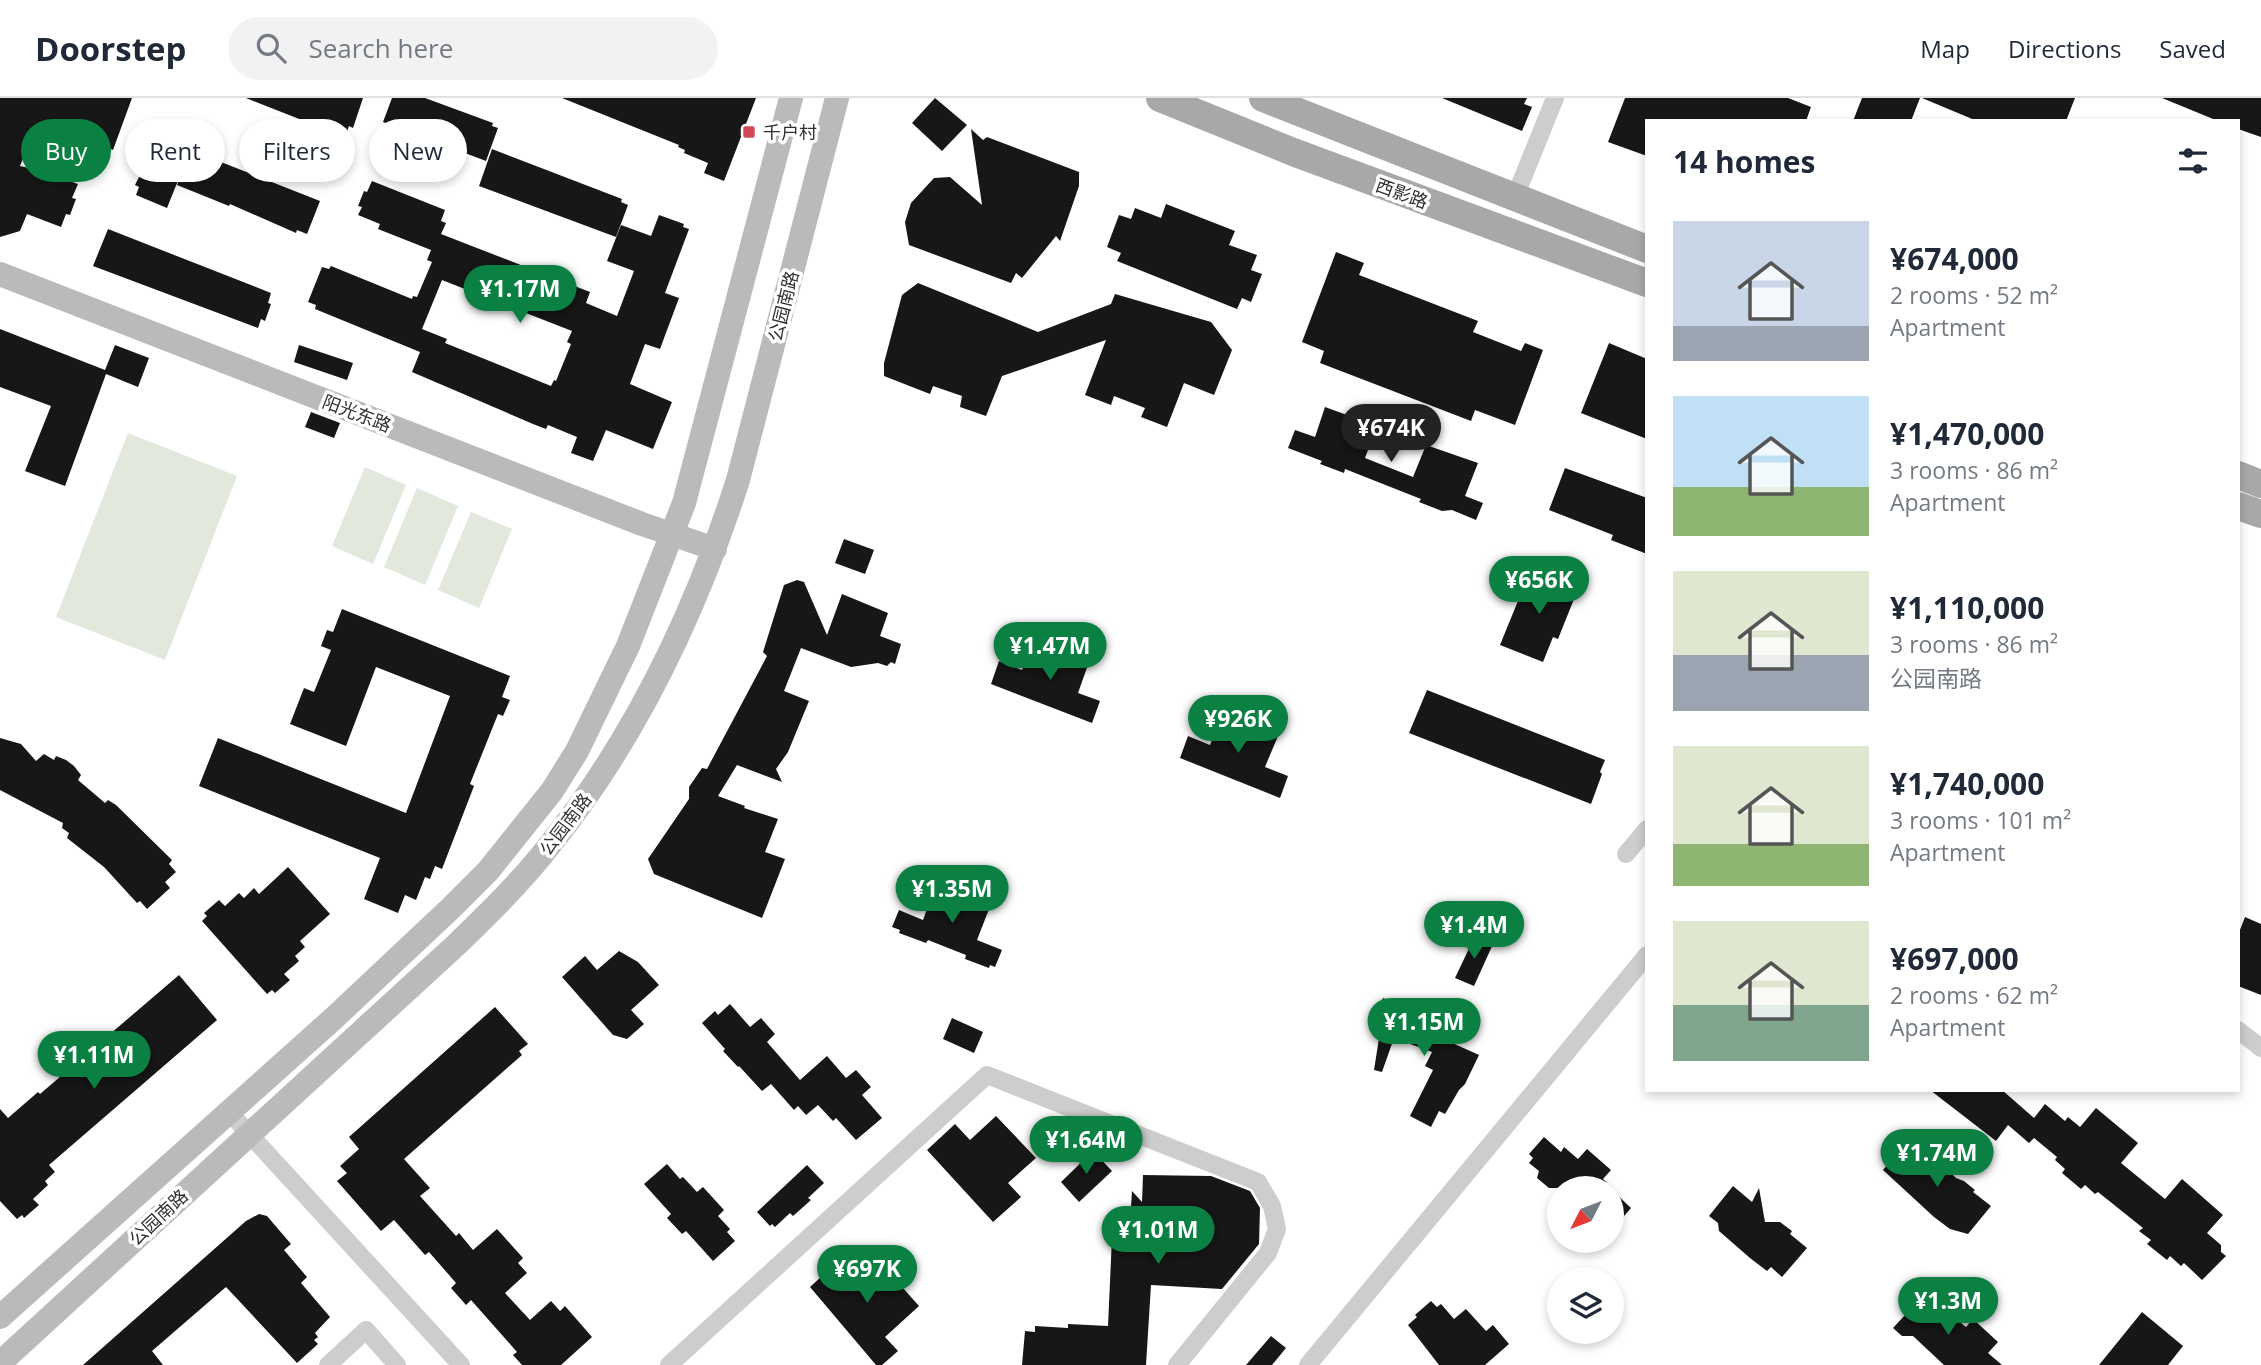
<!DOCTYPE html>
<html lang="en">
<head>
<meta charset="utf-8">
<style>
	:root { --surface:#fff; --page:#f2f2f3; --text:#1f2937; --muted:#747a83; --line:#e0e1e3; --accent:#0b8043 }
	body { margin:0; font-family:"Open Sans","Noto Sans SC",sans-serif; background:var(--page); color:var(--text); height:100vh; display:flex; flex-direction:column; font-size:26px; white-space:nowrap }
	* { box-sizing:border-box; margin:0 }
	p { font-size:23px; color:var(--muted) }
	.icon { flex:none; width:38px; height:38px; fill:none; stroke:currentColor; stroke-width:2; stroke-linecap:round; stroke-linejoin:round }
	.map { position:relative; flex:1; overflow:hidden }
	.sheet { position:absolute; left:1645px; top:21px; width:595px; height:973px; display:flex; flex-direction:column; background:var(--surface); border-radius:0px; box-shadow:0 4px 10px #0003 }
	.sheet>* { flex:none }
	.hud { position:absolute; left:21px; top:21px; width:665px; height:63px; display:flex; gap:14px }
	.needle { width:46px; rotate:228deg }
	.buttons { position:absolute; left:1547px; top:1078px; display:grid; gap:14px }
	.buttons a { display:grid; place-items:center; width:77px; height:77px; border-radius:50%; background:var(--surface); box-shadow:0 4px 10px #0003; font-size:35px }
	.price { position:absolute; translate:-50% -60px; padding:0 16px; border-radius:24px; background:var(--accent); color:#fff; font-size:23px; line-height:46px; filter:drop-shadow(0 2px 4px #0008) }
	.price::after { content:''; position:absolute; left:50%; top:42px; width:21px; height:16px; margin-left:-10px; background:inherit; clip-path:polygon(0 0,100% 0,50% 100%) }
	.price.on { background:#222; color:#fff }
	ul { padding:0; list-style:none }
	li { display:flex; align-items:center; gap:21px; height:175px; padding:0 28px }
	li span { display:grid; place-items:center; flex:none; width:196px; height:140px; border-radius:0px; color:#555 }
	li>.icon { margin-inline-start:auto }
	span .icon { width:84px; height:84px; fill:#fffc; stroke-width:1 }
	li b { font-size:30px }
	h2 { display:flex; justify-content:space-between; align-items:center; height:84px; padding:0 28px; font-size:30px }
	.chip { padding:0 24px; border-radius:32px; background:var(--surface); box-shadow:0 4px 10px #0003; font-size:24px; line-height:63px }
	.chip.on { background:var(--accent); color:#fff }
	header { display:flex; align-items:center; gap:42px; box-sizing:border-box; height:98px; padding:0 35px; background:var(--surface); border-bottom:2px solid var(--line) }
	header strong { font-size:33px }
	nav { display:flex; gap:38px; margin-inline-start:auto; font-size:24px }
	.search { width:490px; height:63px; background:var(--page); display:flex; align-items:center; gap:18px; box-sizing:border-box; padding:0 24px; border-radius:38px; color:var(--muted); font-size:26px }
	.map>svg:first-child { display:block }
	.green { fill:#e3e8dd }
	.building { fill:#171717; fill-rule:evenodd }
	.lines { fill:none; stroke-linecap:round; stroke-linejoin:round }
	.street { stroke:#cdcdcd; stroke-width:18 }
	.secondary { stroke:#bababa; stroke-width:24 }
	.primary { stroke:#a8a8a8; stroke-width:28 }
	.poi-dot { fill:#d14857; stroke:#fff; stroke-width:2.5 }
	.labels { text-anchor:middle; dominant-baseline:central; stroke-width:7; stroke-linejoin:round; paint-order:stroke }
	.poi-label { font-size:18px; fill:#303030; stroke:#fff; text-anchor:start }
	.street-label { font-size:18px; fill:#303030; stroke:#fff }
</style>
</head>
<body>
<header>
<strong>Doorstep</strong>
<div class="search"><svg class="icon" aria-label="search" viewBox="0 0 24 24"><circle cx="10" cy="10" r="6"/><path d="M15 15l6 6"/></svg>Search here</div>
<nav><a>Map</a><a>Directions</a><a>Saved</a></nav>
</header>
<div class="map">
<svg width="2261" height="1267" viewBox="0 0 2261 1267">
	<rect width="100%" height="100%" fill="#fff"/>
	<g class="green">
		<path d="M128,335L237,378L165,562L56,519Z"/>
		<path d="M365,369L406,387L373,466L332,448Z"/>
		<path d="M417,390L458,408L425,487L384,469Z"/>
		<path d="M471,414L512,431L479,510L438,492Z"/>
	</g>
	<g class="building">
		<path d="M0,0H132L113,52L46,27L43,37L34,33L20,68L42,73L78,86L72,100L76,101L70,117L66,116L61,129L27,116L20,133L0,139Z"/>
		<path d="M246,0H363L353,30L349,28L345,39Z"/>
		<path d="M392,0H425L493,25L492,28L498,30L486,63L383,24Z"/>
		<path d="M562,0H756L724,83L704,75L708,65L684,55L685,52L678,49L679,47Z"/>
		<path d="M935,0L967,27L942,53L912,25Z"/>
		<path d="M1442,0H1527L1524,6L1532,9L1522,33Z"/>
		<path d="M1625,0H1788L1811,9L1806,23H1647V58L1608,44Z"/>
		<path d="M1862,0H1920L1911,23H1853Z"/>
		<path d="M1922,0H2075L2066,23H1977Z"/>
		<path d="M2162,0H2261V39L2238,31V23H2218Z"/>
		<path d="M971,31L983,42L987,39L1079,74V88L1060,143L1056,138L1022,180L1016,175L1011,185L909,147L905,124L911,105L934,80L950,79L982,107Z"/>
		<path d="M492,51L622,101L621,104L628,107L616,139L479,88Z"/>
		<path d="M198,55L320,103L307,136L297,132L296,135L230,106L229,108L177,87L190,56L197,59Z"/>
		<path d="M148,61L181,75L167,110L136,97L139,89L135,87Z"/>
		<path d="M372,83L445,112L441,123L446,125L441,136L590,194L586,205L617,218L634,173L607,163L621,127L651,138L659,117L684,126L683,129L689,131L665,195L679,200L660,251L645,246L630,286L672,304L653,351L606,332L593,363L571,355L577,339L548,327L546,331L533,326L412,274L420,254L315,211L316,207L308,204L322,169L329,171L331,168L412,201L413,198L417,199L432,164L427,162L431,152L378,131L380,126L358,117L362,109L358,108L364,93L367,94ZM442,182L572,233L567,244L571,246L556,283L554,282L551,288L445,245L447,241L422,231Z"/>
		<path d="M1166,106L1235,133L1229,147L1257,157L1251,172L1262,176L1251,204L1242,200L1237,211L1117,163L1121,155L1107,149L1119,117L1131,121L1135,110L1161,120Z"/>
		<path d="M108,131L271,195L268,205L271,206L265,223L261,221L258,230L93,168Z"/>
		<path d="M1336,154L1364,165L1359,177L1478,223L1473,234L1521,253L1525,245L1543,252L1515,327L1475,312L1471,323L1320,265L1324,253L1302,244Z"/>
		<path d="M918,185L1038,234L1111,206L1115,196L1211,224L1232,252L1214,297L1184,285L1167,329L1141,319L1145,310L1114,298L1111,307L1085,297L1106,242L1002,278L986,318L960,309L962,298L933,288L930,296L884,278V265L902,197Z"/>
		<path d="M0,231L105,272L115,247L149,260L138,289L106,276L65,388L25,373L51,308L0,289Z"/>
		<path d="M1609,245L1647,261V341L1581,315Z"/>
		<path d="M299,247L353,265L347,282L294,264Z"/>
		<path d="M1325,309L1377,328L1365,360L1413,379L1426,347L1478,365L1465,398L1483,405L1476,422L1452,412L1442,413L1419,404L1421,401L1345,371L1344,375L1320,366L1322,363L1288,350L1295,332L1315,339Z"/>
		<path d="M311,314L340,325L334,340L305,329Z"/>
		<path d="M1565,370L1647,400V456L1611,442L1613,437L1549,412Z"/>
		<path d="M844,441L874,452L865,476L835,465Z"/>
		<path d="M1531,471L1578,491L1558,541L1553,539L1543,564L1500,547Z"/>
		<path d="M797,482L804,484L827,537L842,496L888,515L880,538L901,546L895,566L891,564L887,568L878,565L851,569L801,550L784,593L809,603L788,654L776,671L782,684L737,667L718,698L745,708L744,710L778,721L765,754L785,761L762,820L654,776L648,761L689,701V689L702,670L707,671L767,558L763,554L784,487Z"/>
		<path d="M342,511L510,578L502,599L510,602L503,618L498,616L470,686L474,688L442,771L435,768L430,781L425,779L416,802L405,797L398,815L364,801L380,760L199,688L218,640L406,715L450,598L376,569L346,648L290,626L304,590L314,594L331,552L321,548L327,532L333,534Z"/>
		<path d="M1033,545L1089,564L1078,595L1100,603L1092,625L991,586L999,563L1022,572Z"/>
		<path d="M1427,592L1605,662L1600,674L1602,676L1591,706L1409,635Z"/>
		<path d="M1223,615L1278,638L1265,669L1288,678L1280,700L1180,660L1188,638L1210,647Z"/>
		<path d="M0,640L21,646L36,663L44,656L54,662L56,658L66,662L74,668L81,677L78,682L105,705L108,702L116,707L172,762L169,766L176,774L165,784L170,790L147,811L140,803L137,805L104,769L67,740L69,735L62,730L63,725L0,692Z"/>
		<path d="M288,769L330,816L300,843L305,849L295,858L299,863L284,876L290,882L275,895L272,892L267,896L202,823L207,818L204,815L219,802L225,808L239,795L244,800L254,790L259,796Z"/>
		<path d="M937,784L991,806L977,842L1002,852L995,869L990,867L989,870L965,861L966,857L928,842L926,845L899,835L900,832L892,829L899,812L923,822Z"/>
		<path d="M2245,819L2261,826V897L2238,888V837Z"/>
		<path d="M1475,838L1493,846L1474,888L1455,880Z"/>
		<path d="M619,853L638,864L659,887L631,912L644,926L627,941L613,937L562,879L585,858L597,872Z"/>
		<path d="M179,877L217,922L49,1067L55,1074L45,1083L48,1087L33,1101L39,1107L24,1120L22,1117L17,1121L0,1103V1011L8,1020L38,994L40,996Z"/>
		<path d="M1383,900L1425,916L1419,932L1439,939L1479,957L1465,986L1459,992L1445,1016L1439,1013L1431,1029L1410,1018L1433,972L1425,968L1432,954L1394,940L1382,974L1374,972L1380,934L1371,931Z"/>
		<path d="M730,906L750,929L761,920L775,936L767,944L800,982L827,958L846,980L856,972L871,989L862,997L882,1020L856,1042L836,1020L833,1023L818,1007L806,1017L798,1008L794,1012L771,986L762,993L739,968L738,969L723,953L725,951L702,925L715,913L718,917Z"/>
		<path d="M495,909L528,946L519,953L522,957L404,1061L430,1090L420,1098L456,1138L459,1135L473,1152L497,1131L523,1160L518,1165L527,1175L505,1195L530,1222L551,1203L560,1213L565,1208L592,1239L561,1267H522L513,1257L517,1254L471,1202L466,1207L451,1190L456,1185L429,1154L425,1157L394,1122L381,1133L337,1083L347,1075L340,1068L359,1051L349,1039Z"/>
		<path d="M952,920L983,934L974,955L943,941Z"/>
		<path d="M1930,992H2002L2034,1020L2045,1006L2065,1023L2068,1019L2080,1029L2096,1010L2138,1045L2121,1065L2165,1101L2182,1081L2223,1117L2207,1135L2221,1147V1154L2226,1158L2202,1182L2184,1165L2181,1168L2170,1158L2167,1162L2147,1146L2151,1142L2139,1133L2143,1130L2098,1094L2095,1096L2085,1087L2081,1091L2062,1075L2065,1071L2055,1062L2057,1059L2034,1040L2029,1045L2008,1027L1996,1043Z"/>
		<path d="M996,1018L1036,1060L1008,1085L1021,1099L993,1124L927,1052L955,1026L970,1042Z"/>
		<path d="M1544,1039L1561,1054L1564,1049L1578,1061L1587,1051L1611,1072L1603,1081L1613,1090H1549L1537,1080L1539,1073L1529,1065L1533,1060L1529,1056Z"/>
		<path d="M1905,1045L1913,1051L1917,1048L1935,1063L1937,1062L1956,1080L1964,1083L1975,1092L1973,1094L1991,1108L1968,1136L1950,1131L1934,1119L1883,1072Z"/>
		<path d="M1093,1053L1112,1073L1079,1104L1061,1084Z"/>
		<path d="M667,1066L680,1081L683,1079L697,1094L703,1089L724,1112L718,1118L730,1131L727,1134L735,1143L713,1163L686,1133L682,1136L667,1120L671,1116L644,1086Z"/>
		<path d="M807,1067L824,1085L808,1100L811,1102L793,1118L790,1115L775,1129L772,1126L770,1128L757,1114Z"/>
		<path d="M1143,1077L1211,1078L1250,1093L1260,1110L1259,1146L1222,1191L1151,1187L1146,1267H1022L1025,1233L1035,1234V1228L1068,1230V1226L1108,1228L1112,1139L1129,1140L1132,1093L1142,1104Z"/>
		<path d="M1733,1088L1752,1104L1759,1090L1765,1124H1780L1792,1133L1790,1136L1807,1150L1782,1179L1771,1169L1767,1173L1750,1160L1719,1133L1718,1125L1709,1118Z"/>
		<path d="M1612,1092L1631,1110L1612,1132Z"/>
		<path d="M259,1116L267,1118L291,1146L284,1152L307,1179L301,1185L330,1219L315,1235L318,1239L314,1242L318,1246L297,1265L226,1189L152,1253L163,1267H83L246,1123Z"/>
		<path d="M871,1154L919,1208L885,1239L898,1253L882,1267H876L810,1189L831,1170L841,1181Z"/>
		<path d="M1431,1203L1437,1209L1441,1206L1454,1221L1466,1211L1486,1233L1493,1227L1509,1246L1485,1267H1439L1408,1227L1417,1219L1415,1217Z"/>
		<path d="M1918,1203L1928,1212L1932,1207L1945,1219L1949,1215L1966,1229L1973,1221L1998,1244L1988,1255L2002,1267H1944L1913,1238H1902L1893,1230Z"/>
		<path d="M2142,1214L2183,1248L2168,1267H2099Z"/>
		<path d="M1271,1238L1286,1250L1272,1267H1246Z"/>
	</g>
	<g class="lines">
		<g class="street">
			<path d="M1515,99L1555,0"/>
			<path d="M1626,756L1647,731"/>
			<path d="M2238,932L2261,950"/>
			<path d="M229,1014L461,1267"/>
			<path d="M328,1267L366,1232L397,1267"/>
			<path d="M669,1267L987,977L1258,1084L1272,1108L1277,1131L1268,1155L1177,1267"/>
			<path d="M1308,1267L1647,857"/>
		</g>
		<g class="secondary">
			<path d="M0,176L642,426L715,451"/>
			<path d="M0,1219L334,920L451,810L488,773L552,693L577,653L628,548L684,405L791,0"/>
			<path d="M0,1265L455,848C488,816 521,784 549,748C636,640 696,513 738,382L837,0"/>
		</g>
		<g class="primary">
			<path d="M1160,0L1293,54L1647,185"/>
			<path d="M1263,0L1647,151"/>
			<path d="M2238,377L2261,386"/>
			<path d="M2238,408L2261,416"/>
		</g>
	</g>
	<rect class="poi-dot" x="742" y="27" width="14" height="14" rx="3.5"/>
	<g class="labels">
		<g class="poi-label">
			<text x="763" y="34">千户村</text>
		</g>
		<g class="street-label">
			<text transform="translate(1402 95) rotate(20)">西影路</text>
			<text transform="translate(783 208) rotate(-76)">公园南路</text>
			<text transform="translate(357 315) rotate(21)">阳光东路</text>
			<text transform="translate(565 726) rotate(-53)">公园南路</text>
			<text transform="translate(158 1119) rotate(-43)">公园南路</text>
		</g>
	</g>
</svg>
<div class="buttons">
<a><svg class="needle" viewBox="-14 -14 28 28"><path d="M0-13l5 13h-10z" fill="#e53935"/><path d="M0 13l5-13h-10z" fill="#747a83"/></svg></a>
<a><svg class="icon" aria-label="layers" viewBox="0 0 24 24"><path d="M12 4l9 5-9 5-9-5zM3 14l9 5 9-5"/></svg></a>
</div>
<b class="price" style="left:520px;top:227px">¥1.17M</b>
<b class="price on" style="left:1391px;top:366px">¥674K</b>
<b class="price" style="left:1539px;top:518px">¥656K</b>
<b class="price" style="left:1050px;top:584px">¥1.47M</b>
<b class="price" style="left:1238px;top:657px">¥926K</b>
<b class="price" style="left:952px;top:827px">¥1.35M</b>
<b class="price" style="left:1474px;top:863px">¥1.4M</b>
<b class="price" style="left:1424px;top:960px">¥1.15M</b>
<b class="price" style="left:94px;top:993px">¥1.11M</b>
<b class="price" style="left:1086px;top:1078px">¥1.64M</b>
<b class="price" style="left:1937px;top:1091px">¥1.74M</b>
<b class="price" style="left:1158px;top:1168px">¥1.01M</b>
<b class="price" style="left:867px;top:1207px">¥697K</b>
<b class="price" style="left:1948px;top:1239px">¥1.3M</b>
<div class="hud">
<a class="chip on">Buy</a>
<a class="chip">Rent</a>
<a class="chip">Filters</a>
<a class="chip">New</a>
</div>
<section class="sheet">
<h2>14 homes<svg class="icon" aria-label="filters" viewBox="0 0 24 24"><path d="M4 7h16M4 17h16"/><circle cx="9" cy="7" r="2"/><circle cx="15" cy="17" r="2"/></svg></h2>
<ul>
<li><span style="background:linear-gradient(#c9d6e8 75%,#9aa5b1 0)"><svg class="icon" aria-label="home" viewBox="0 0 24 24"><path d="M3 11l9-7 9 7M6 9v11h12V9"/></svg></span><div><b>¥674,000</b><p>2 rooms · 52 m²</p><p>Apartment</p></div></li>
<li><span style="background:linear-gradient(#bfe0f5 65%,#8fb573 0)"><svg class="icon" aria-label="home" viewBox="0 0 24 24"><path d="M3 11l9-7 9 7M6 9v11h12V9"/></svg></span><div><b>¥1,470,000</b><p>3 rooms · 86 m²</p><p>Apartment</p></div></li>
<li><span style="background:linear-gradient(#dfe7d0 60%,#9aa5b1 0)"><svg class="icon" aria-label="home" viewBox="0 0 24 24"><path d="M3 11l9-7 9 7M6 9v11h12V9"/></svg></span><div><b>¥1,110,000</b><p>3 rooms · 86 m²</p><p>公园南路</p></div></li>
<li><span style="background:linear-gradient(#dfe7d0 70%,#8fb573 0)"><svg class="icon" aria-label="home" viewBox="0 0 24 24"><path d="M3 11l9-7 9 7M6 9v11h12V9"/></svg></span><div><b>¥1,740,000</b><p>3 rooms · 101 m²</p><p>Apartment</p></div></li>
<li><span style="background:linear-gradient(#dfe7d0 60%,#7fa58c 0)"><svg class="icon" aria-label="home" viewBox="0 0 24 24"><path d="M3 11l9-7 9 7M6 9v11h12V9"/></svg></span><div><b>¥697,000</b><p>2 rooms · 62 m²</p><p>Apartment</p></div></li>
</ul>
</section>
</div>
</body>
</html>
